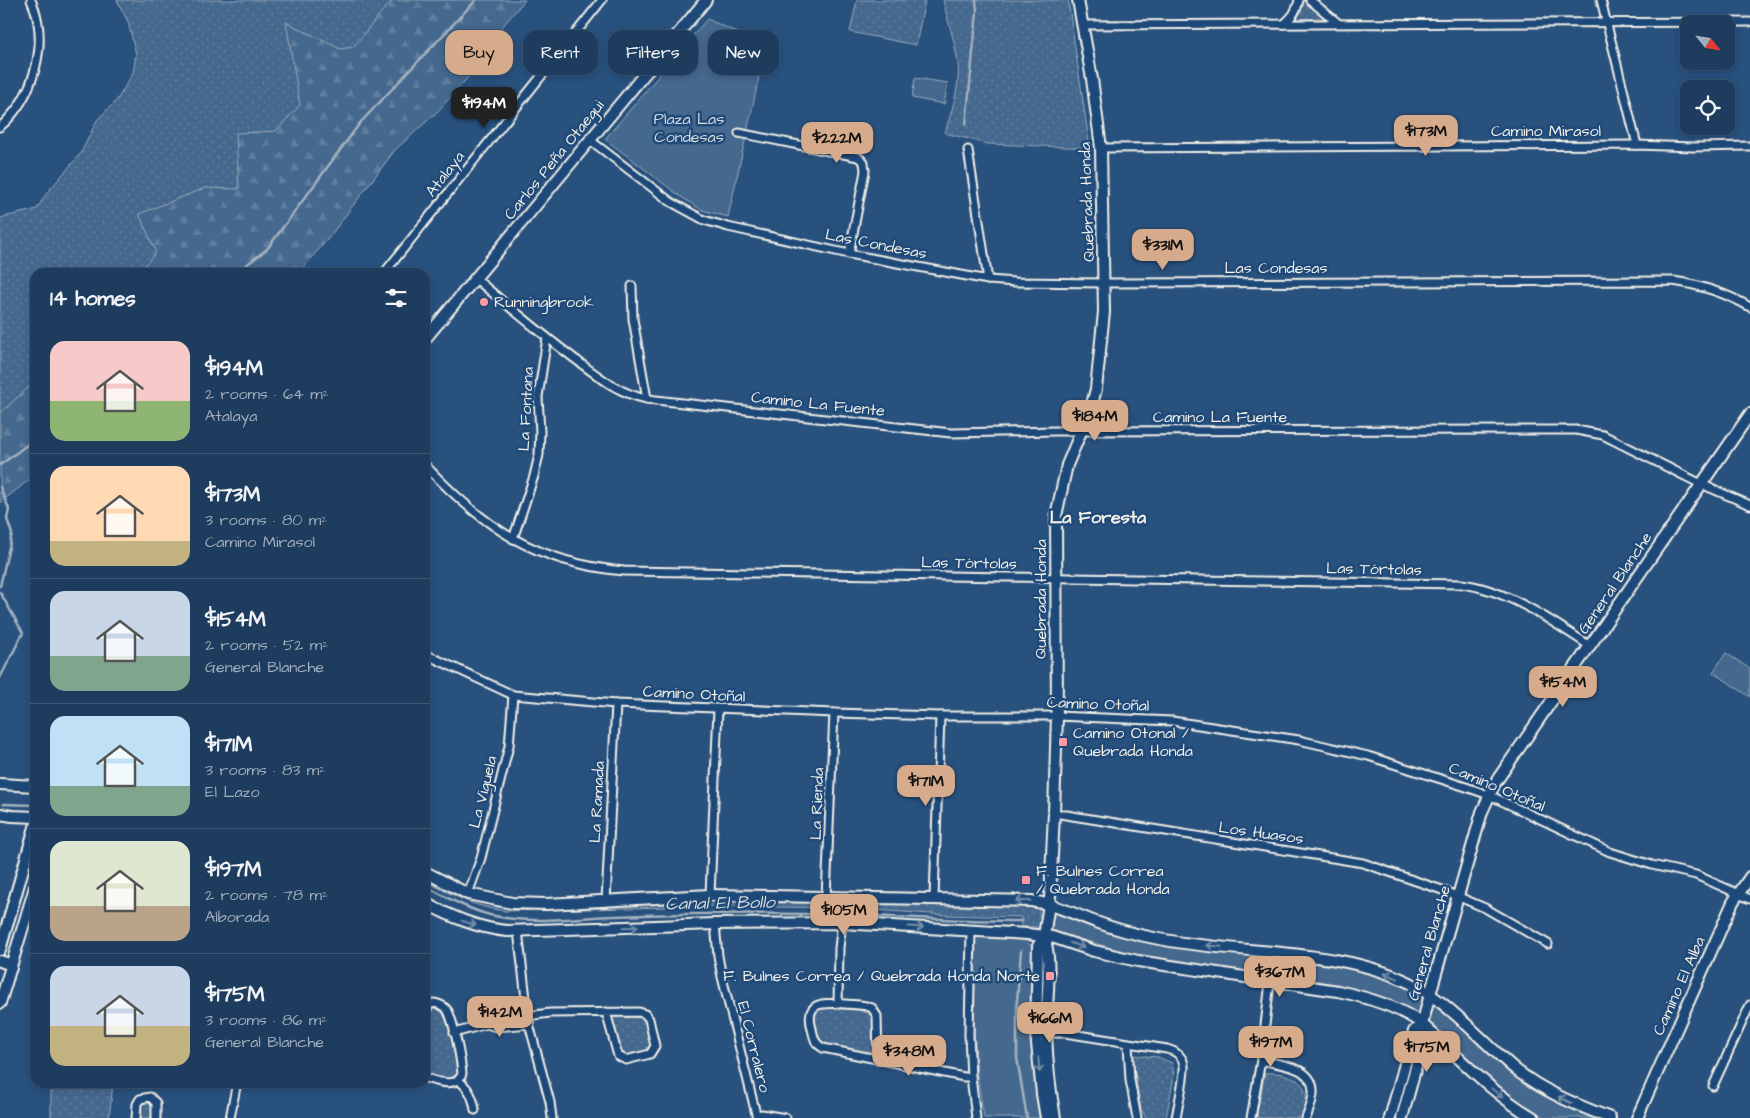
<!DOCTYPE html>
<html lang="en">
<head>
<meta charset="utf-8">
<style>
	:root { --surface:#1e3d5e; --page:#264464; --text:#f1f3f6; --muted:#a1aebc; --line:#3c5673; --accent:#d6ab8b }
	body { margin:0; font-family:"Architects Daughter",sans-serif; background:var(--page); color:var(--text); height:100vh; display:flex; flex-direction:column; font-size:19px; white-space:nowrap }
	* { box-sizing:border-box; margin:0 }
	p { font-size:16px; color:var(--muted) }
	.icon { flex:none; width:28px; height:28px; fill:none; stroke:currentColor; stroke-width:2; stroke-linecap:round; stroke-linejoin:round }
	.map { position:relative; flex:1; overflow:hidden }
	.details { position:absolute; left:30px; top:268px; width:400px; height:820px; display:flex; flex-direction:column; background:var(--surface); border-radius:15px; box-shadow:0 2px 8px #0003,0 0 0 1px var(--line) }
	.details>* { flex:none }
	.banner { position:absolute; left:445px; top:30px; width:475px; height:45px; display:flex; gap:10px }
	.needle { width:32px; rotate:120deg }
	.buttons { position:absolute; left:1680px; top:15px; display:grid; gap:10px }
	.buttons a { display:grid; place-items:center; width:55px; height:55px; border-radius:10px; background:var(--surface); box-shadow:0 2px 8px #0003,0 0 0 1px var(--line); font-size:25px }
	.price { position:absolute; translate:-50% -42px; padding:0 11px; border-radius:10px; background:var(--accent); color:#111; font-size:16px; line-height:32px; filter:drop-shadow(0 1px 2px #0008) }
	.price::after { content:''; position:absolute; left:50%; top:30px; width:15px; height:11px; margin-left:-8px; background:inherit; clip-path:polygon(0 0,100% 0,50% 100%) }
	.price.active { background:#222; color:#fff }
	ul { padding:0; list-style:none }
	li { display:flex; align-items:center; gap:15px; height:125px; padding:0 20px }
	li+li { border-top:1px solid var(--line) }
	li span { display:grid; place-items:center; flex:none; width:140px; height:100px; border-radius:15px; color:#555 }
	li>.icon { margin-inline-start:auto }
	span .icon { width:60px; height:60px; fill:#fffc; stroke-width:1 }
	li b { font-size:21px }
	h2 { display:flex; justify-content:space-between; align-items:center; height:60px; padding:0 20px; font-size:21px }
	.pill { padding:0 18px; border-radius:15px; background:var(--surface); box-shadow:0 2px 8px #0003,0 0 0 1px var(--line); font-size:18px; line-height:45px }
	.pill.active { background:var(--accent); color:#111 }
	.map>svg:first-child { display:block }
	.grass { fill:url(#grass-dots); stroke:#9cacbb }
	.forest { fill:url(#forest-firs); stroke:#9cacbb }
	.park { fill:#45688e; stroke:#9cacbb }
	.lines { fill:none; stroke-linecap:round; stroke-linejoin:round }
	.stream { stroke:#a4b2be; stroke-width:2.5 }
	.street-casing { stroke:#f4f1e8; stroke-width:11 }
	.secondary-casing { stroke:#f4f1e8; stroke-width:14 }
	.street { stroke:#1f4a7a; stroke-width:7 }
	.secondary { stroke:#1f4a7a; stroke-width:10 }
	.oneway { stroke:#748da6 }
	.poi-dot { fill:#ff9aa2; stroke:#1f4a7a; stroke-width:2 }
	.labels { text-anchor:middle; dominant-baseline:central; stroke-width:5; stroke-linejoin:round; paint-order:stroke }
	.park-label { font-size:16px; fill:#dadcda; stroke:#1f4a7a }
	.street-label { font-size:16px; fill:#f4f1e8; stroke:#1f4a7a }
	.poi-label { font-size:16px; fill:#f4f1e8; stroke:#1f4a7a; text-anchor:start }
	.neighbourhood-label { font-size:18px; font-weight:bold; fill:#f4f1e8; stroke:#1f4a7a }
	.water-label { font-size:18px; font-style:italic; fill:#d9dcda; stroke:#1f4a7a }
</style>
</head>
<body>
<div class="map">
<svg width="1750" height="1118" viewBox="0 0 1750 1118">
	<defs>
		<pattern id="grass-dots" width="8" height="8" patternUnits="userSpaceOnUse" patternTransform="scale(1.25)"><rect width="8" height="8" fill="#45688e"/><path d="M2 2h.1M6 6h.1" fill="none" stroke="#607e9e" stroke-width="1.8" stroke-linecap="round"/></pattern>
		<pattern id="forest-firs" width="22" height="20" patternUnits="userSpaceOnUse" patternTransform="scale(1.25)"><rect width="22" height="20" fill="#45688e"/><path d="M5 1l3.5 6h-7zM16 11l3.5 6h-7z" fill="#607e9e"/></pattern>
	</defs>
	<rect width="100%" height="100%" fill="#28517e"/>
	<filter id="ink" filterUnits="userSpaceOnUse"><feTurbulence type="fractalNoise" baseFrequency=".02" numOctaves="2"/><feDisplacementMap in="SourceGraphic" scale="10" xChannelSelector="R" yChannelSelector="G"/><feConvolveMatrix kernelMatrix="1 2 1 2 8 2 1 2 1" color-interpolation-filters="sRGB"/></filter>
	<g filter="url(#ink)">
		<g class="grass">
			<path d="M117,0H459L206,272H35V410L0,438V218L37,209L46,194L81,153L97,120L117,100L133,73L136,54L128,22Z"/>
			<path d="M857,0H925L916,45L850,32Z"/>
			<path d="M943,0H1068L1090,148L988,144L945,133C952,109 962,82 957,57C954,38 947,19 943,0Z"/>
			<path d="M1304,0H1305L1324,18L1296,19L1300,14Z"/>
			<path d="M425,876L450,891L467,898L512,904L710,897L1007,904L1038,907L1042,927H1021V917L945,915L847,908L710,906L506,911C476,908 452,895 425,881Z"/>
			<path d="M433,1006L442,1011L452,1035L458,1076L449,1083L425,1076C425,1058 420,1019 433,1006Z"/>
			<path d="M822,1008L859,1010L870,1014C876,1022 876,1042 872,1051C860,1053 830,1047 820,1040C815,1031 812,1019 818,1010Z"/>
			<path d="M608,1016L644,1018L650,1046L646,1056L621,1057Z"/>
			<path d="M1132,1055L1158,1057L1172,1063L1174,1076L1166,1118H1146L1141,1109Z"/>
			<path d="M1265,1073C1281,1072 1303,1076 1306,1095C1307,1102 1304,1111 1303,1118H1258L1257,1112Z"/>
			<path d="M51,1083H113L109,1118H51Z"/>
			<path d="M148,1099L153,1102L154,1118H139L140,1106L142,1100Z"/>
		</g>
		<g class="forest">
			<path d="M393,0H525L495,35L475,63L478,66L437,112L395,150L327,240L299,272H139L156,252L139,214L205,188L239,189L236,133L276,131L300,105L286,22L340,49L353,47C367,32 378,14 393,0Z"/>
			<path d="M35,382V475L0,503V413Z"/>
		</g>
		<g class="park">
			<path d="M707,19L763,44L762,64L728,217L702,210L681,197L605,139Z"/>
			<path d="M915,78L948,83L944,104L912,98Z"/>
			<path d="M1726,653L1750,669V697L1713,672Z"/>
			<path d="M1054,910L1138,938L1189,949L1287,958L1361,969L1399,981L1425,997L1433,1005L1460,1025L1496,1059L1534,1089L1554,1100L1597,1118H1546L1529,1110L1506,1095L1409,1010L1359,991L1162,962L1051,931Z"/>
			<path d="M974,936L1024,939L1033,948L1030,1019L1034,1073L1041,1118H984L977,1075L973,1014Z"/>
		</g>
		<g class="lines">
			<g class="stream">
				<path d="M966,125L977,11L976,0"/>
				<path d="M237,272L267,249L360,123L476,0"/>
				<path d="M0,465L35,439"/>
				<path d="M0,487L9,509L7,519L12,534L0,586"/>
				<path d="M0,592L23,633L0,678"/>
				<path d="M3,804L35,805"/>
				<path d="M425,886C446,897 467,909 490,915C530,925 575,917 615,916C679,914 743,913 807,914C879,915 950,921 1022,921"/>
				<path d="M1021,950L1017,1000V1058L1027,1118"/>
			</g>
			<g class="street-casing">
				<g id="street">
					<path d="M1310,0L1338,23"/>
					<path d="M1601,0L1637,145"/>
					<path d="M1284,24C1292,17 1297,11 1299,0"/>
					<path d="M1083,25L1750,22"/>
					<path d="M0,127C34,97 50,42 31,0"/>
					<path d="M739,133L858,157L864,162L865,171L849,254"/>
					<path d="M590,140L671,202L704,220L728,227L849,254L988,280L1015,282L1104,283L1673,281C1700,285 1726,293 1750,307"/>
					<path d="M1101,148L1637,145L1693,147L1750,146"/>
					<path d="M968,150L988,280"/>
					<path d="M385,272L602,0"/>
					<path d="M476,279C507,305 539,332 571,356C595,374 617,393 647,399L951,433L1056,431L1576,430L1603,435L1701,484L1750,505"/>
					<path d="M632,286L633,319L647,399"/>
					<path d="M425,465C484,528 536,563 624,571L1461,584C1507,589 1552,621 1590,646"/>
					<path d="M513,539L534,476L539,455L540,432L538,397L547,338"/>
					<path d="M425,654L513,695L616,704L834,713L940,716H1057L1172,721L1299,740L1368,756L1466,787L1489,795L1610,852L1652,865L1696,875L1750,899"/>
					<path d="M1054,813L1363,863L1445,891L1485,908L1548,944"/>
					<path d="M468,894L481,858L509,746L513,695"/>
					<path d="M710,895L718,709"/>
					<path d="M826,897L834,713"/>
					<path d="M934,899L940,716"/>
					<path d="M606,901L616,704"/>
					<path d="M715,924L718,956L722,977L757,1118"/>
					<path d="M971,930L969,1035L971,1077L976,1118"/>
					<path d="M518,931L529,1024L550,1102L552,1118"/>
					<path d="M838,1004L839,948L842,923"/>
					<path d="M425,1012L429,1005L434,1003C439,1004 445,1006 448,1011C454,1023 461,1059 462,1074C456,1089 437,1081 425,1078"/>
					<path d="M527,1016L550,1013L639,1012L645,1014L649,1019L655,1046L650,1054L626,1060L618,1056L606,1012"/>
					<path d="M487,1024L496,1027L529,1024"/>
					<path d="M454,1033L487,1024L508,1013L526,1009"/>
					<path d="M1042,1033H1065L1167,1049C1175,1051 1183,1056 1184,1065C1185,1077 1178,1105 1176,1118"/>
					<path d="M1128,1044L1130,1080L1137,1118"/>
					<path d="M878,1059L877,1016L872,1008C864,1004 854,1005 845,1004C824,1003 804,1000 812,1029C814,1038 815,1044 823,1048L964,1077H971"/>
					<path d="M1261,1060C1281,1065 1315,1066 1313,1094C1312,1102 1309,1111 1306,1118"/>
					<path d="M458,1080C469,1088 473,1097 475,1110"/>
					<path d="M1713,1086L1750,1005"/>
					<path d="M757,1115L762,1114L786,1118"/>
					<path d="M136,1118L137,1104L140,1099L150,1097L156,1103V1118"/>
					<path d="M230,1118L237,1082"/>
					<path d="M1251,1118L1261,1060L1270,982"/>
				</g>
			</g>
			<g class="secondary-casing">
				<g id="secondary">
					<path d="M425,339L706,0"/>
					<path d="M0,784L35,786"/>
					<path d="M0,814L12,816L35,817"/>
					<path d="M425,872L468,894L512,903L546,904L710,895L1031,901C1054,904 1074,914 1096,922C1115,929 1134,934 1154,938C1239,956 1340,945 1418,987C1452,1006 1485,1044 1516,1070C1544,1092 1577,1105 1610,1118"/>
					<path d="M425,903C452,917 477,928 507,931L715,924L842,923L1027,934L1052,937L1094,951L1138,961L1338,991C1365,997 1402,1007 1423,1025C1459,1057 1491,1093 1534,1118"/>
					<path d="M1044,936C1053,963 1046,1003 1046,1033C1047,1061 1050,1090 1055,1118"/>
					<path d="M0,950L35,827"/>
					<path d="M0,961L9,964L11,968"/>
					<path d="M0,1003L35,887"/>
					<path d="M1046,1118L1042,1094L1036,1033L1038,946L1044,936L1050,898L1054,813L1057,716L1056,516L1067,465L1091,408L1096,389L1104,312L1101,148L1092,79L1078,0"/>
					<path d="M1390,1118L1414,1031L1422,1025"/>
					<path d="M1402,1118L1424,1037L1422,1025L1430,994L1482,812L1495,783L1750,414"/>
					<path d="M1637,1118L1733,902L1750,877"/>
				</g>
			</g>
			<use href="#street" class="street"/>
			<use href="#secondary" class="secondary"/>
		</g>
		<defs><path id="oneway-shaft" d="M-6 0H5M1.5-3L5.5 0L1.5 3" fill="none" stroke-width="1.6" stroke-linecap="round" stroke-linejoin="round" transform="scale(1.25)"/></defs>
		<g class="oneway">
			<use href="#oneway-shaft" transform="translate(1023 901) rotate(-180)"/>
			<use href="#oneway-shaft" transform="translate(469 923) rotate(18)"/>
			<use href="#oneway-shaft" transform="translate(631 927) rotate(-2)"/>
			<use href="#oneway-shaft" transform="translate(916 927) rotate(3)"/>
			<use href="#oneway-shaft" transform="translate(1077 945) rotate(18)"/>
			<use href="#oneway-shaft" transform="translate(1214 946) rotate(-174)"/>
			<use href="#oneway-shaft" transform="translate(1391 976) rotate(-159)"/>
			<use href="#oneway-shaft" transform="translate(1039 1065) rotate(84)"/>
			<use href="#oneway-shaft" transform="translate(1497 1093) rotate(39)"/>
			<use href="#oneway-shaft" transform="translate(1565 1100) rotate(-154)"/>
		</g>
	</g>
	<g class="poi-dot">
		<circle cx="484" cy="302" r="5"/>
		<rect x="1058" y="737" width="10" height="10" rx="2.5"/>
		<rect x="1021" y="875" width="10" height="10" rx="2.5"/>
		<rect x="1045" y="971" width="10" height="10" rx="2.5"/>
	</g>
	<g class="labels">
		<g class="park-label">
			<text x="689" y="119">Plaza Las<tspan x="689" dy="18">Condesas</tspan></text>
		</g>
		<g class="street-label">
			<text x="1546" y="131">Camino Mirasol</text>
			<text transform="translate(554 160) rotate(-51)">Carlos Peña Otaegui</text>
			<text transform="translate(445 174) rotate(-52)">Atalaya</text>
			<text transform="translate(1087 202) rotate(-92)">Quebrada Honda</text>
			<text transform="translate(876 244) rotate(11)">Las Condesas</text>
			<text x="1276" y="268">Las Condesas</text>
			<text transform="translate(818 404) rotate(6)">Camino La Fuente</text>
			<text transform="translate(526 409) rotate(-87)">La Fontana</text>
			<text x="1220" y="417">Camino La Fuente</text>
			<text transform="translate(969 563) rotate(1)">Las Tórtolas</text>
			<text transform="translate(1374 569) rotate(1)">Las Tórtolas</text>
			<text transform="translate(1615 583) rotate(-56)">General Blanche</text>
			<text transform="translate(1041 599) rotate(-90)">Quebrada Honda</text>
			<text transform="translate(694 694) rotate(3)">Camino Otoñal</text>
			<text transform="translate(1098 704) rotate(2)">Camino Otoñal</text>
			<text transform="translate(1497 787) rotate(23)">Camino Otoñal</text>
			<text transform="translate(483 792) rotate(-76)">La Viguela</text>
			<text transform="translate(597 802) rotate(-87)">La Ramada</text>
			<text transform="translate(817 804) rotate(-88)">La Rienda</text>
			<text transform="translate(1261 833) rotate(8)">Los Huasos</text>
			<text transform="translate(1429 943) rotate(-74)">General Blanche</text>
			<text transform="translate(1679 986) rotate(-66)">Camino El Alba</text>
			<text transform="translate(754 1047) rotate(76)">El Corralero</text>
		</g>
		<g class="poi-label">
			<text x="494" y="302">Runningbrook</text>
			<text x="1073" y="733">Camino Otonal /<tspan x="1073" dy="18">Quebrada Honda</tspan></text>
			<text x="1036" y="871">F. Bulnes Correa<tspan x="1036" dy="18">/ Quebrada Honda</tspan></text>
			<text x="1040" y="976" text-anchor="end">F. Bulnes Correa / Quebrada Honda Norte</text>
		</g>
		<g class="neighbourhood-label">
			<text x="1098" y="517">La Foresta</text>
		</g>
		<g class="water-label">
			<text transform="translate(720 903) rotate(-1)">Canal El Bollo</text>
		</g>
	</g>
</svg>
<div class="buttons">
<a><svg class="needle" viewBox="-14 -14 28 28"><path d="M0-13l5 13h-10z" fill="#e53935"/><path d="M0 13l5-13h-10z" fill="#a1aebc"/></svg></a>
<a><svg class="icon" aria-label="locate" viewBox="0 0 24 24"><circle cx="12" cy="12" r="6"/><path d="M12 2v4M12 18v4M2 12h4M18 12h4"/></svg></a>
</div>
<b class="price active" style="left:484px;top:129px">$194M</b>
<b class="price" style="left:1426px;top:157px">$173M</b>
<b class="price" style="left:837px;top:164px">$222M</b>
<b class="price" style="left:1163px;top:271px">$331M</b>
<b class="price" style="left:1095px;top:442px">$184M</b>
<b class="price" style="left:1563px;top:708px">$154M</b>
<b class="price" style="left:926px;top:807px">$171M</b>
<b class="price" style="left:844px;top:936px">$105M</b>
<b class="price" style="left:1280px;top:998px">$367M</b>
<b class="price" style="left:500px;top:1038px">$142M</b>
<b class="price" style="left:1050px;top:1044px">$166M</b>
<b class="price" style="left:1271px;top:1068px">$197M</b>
<b class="price" style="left:1427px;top:1073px">$175M</b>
<b class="price" style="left:909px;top:1077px">$348M</b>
<div class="banner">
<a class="pill active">Buy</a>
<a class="pill">Rent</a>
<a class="pill">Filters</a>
<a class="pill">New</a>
</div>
<section class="details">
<h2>14 homes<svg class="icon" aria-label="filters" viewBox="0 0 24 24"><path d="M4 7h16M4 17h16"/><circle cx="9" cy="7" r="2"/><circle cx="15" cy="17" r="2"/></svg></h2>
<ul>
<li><span style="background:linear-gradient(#f6c9c9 60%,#8fb573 0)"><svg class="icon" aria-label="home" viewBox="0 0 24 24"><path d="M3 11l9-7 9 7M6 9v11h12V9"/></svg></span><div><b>$194M</b><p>2 rooms · 64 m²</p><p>Atalaya</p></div></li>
<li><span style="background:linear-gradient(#ffd9b3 75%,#c2b280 0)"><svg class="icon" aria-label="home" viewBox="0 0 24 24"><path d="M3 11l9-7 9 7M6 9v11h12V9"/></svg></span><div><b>$173M</b><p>3 rooms · 80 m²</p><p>Camino Mirasol</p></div></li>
<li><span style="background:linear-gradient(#c9d6e8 65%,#7fa58c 0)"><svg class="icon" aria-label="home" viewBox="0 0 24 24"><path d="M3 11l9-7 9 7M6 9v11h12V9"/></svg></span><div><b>$154M</b><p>2 rooms · 52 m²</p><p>General Blanche</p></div></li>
<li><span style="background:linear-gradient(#bfe0f5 70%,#7fa58c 0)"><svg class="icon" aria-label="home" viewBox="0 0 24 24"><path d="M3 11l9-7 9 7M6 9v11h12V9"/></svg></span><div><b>$171M</b><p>3 rooms · 83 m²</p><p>El Lazo</p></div></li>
<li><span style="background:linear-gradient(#dfe7d0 65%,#b9a48a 0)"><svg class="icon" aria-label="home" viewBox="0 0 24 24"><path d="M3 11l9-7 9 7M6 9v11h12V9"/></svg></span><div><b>$197M</b><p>2 rooms · 78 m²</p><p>Alborada</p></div></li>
<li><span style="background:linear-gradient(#c9d6e8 60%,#c2b280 0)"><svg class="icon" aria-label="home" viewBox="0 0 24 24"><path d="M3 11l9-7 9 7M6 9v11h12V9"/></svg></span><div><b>$175M</b><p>3 rooms · 86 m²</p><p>General Blanche</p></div></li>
</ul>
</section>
</div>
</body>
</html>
